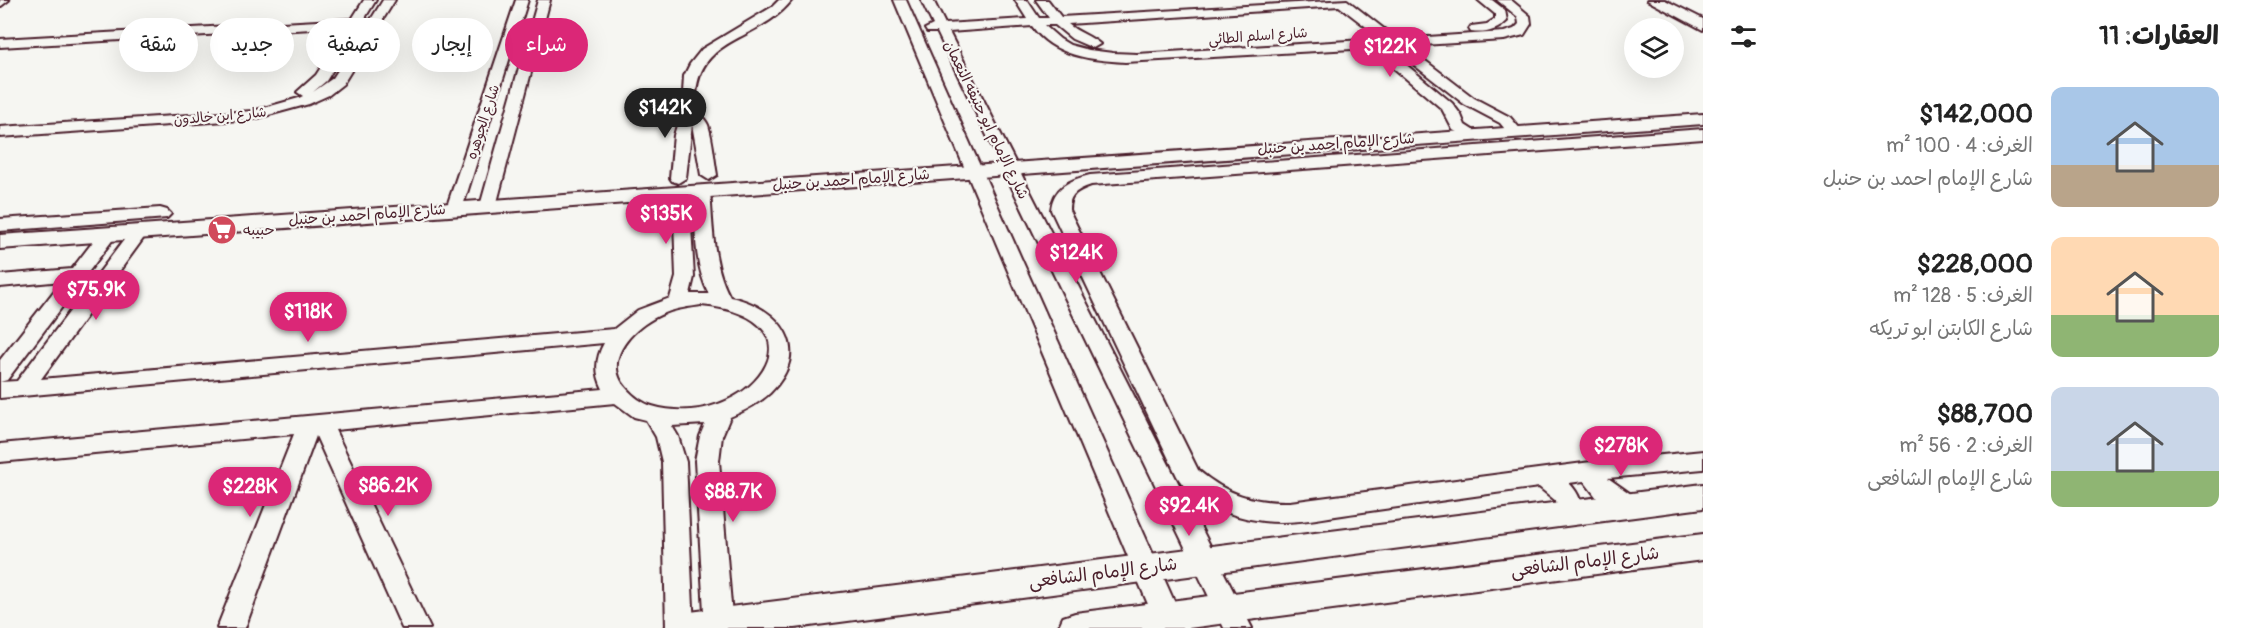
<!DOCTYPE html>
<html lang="ar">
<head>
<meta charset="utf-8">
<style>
	:root { --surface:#fff; --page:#f6f6f6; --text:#222; --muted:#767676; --accent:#db2777 }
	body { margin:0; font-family:Pangolin,"Playpen Sans Arabic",sans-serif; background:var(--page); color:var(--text); direction:rtl; height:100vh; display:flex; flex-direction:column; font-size:22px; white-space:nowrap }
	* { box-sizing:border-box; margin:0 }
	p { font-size:20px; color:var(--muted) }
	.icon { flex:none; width:33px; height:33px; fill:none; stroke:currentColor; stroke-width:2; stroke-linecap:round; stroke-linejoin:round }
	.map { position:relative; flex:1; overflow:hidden; direction:ltr }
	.panel { display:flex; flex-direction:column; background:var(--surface); width:540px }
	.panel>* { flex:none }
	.top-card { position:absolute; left:18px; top:18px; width:570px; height:54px; direction:rtl; display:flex; gap:12px }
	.controls { position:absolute; left:1624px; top:18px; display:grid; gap:12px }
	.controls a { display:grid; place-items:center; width:60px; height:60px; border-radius:50%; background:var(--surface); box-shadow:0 6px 24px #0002; font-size:30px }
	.price { position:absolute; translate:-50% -51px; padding:0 14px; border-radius:21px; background:var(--accent); color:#fff; font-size:20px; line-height:39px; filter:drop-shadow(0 2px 3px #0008) }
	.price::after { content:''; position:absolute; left:50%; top:36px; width:18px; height:14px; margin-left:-9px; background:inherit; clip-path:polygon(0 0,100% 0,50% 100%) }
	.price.on { background:#222; color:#fff }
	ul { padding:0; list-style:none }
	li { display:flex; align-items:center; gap:18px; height:150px; padding:0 24px }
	li span { display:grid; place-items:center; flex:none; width:168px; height:120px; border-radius:12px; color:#555 }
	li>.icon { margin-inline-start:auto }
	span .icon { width:72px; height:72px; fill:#fffc; stroke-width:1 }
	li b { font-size:26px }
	h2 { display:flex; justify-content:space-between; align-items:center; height:72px; padding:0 24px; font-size:26px }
	.tag { padding:0 21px; border-radius:27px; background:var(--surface); box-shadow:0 6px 24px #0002; font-size:21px; line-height:54px }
	.tag.on { background:var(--accent); color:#fff }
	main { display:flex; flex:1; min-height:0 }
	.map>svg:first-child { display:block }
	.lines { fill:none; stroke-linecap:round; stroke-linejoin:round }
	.minor-casing { stroke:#4a1f2b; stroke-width:4 }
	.tertiary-casing { stroke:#4a1f2b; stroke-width:4 }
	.minor { fill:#f6f6f2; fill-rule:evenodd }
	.tertiary { fill:#f6f6f2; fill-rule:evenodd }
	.labels { text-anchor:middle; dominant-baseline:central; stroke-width:4.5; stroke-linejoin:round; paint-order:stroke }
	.far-street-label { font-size:14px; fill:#4a1f2b; stroke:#f6f6f2 }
	.street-label { font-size:15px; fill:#4a1f2b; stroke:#f6f6f2 }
	.poi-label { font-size:15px; fill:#4a1f2b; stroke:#f6f6f2; text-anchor:start }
	.near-street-label { font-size:18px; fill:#4a1f2b; stroke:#f6f6f2 }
</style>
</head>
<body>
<main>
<section class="panel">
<h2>العقارات: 11<svg class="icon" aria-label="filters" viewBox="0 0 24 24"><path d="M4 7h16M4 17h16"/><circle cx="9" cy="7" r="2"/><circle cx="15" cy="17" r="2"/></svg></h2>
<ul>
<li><span style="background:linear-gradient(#a9c7e8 65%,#b9a48a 0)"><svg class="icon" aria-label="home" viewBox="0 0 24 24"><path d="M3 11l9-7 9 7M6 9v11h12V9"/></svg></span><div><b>$142,000</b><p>الغرف: 4 · 100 m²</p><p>شارع الإمام احمد بن حنبل</p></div></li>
<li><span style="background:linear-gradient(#ffd9b3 65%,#8fb573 0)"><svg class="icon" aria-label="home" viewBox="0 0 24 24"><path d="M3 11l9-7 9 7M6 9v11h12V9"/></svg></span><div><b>$228,000</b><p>الغرف: 5 · 128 m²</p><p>شارع الكابتن ابو تريكه</p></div></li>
<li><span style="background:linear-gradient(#c9d6e8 70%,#8fb573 0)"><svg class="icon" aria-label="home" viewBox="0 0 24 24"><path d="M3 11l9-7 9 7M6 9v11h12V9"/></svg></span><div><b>$88,700</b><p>الغرف: 2 · 56 m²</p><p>شارع الإمام الشافعى</p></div></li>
</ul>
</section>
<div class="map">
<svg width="1703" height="628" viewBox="0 0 1703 628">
	<rect width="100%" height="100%" fill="#f6f6f2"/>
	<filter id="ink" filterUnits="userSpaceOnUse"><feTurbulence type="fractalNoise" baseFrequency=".0167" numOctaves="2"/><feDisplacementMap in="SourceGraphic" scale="12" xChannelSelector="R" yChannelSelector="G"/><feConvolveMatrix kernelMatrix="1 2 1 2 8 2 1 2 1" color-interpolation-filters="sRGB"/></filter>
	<g filter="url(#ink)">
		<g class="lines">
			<g class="minor-casing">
				<g id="minor">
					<path d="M0,0H9L0,7Z"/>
					<path d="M364,0H376L365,18L370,21L383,0H395L343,84L329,95L309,104L254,119L0,137V127L253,111L299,98L303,96L297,92L316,75L347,27L0,47V39L352,19ZM367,25L333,78L313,92L326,81L360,26Z"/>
					<path d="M516,0H528L462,209L460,213H448L446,209Z"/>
					<path d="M538,0H550L496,206L494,210H482L480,206Z"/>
					<path d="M779,0H792C758,44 693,34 696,105C697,113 705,118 708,125C713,140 714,159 717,175L709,180L701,175L692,124L686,178L678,183L672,181L670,178L674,135L682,109L684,76L690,64L702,49L772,7Z"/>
					<path d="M894,0H906L1186,628H1158Z"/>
					<path d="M921,0H933L945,24L1027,19L1015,0H1027L1039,18H1049L1036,0H1048L1061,17L1347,0L1397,39L1504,32L1514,29L1519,24L1518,17L1497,0H1511L1530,16L1531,24L1524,35L1504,40L1406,46L1474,98L1510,117L1522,131L1514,136L1509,134L1500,123L1464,104L1391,47H1385L1452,103L1461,115L1465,125L1479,134L1471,139L1453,130L1442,109L1370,48L1125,62C1091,60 1053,56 1032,26L949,32L1252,628H1224L937,32H927L925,29L933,25ZM1339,6L1382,39L1370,37L1364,40L1137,54L1113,53L1089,50L1070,45L1060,39L1044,25H1055L1072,39L1093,48L1100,44C1091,36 1077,32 1068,24Z"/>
					<path d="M1478,0H1492L1505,10L1507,21C1497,31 1485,34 1471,32L1469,29L1471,26L1487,24L1495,19V14Z"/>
					<path d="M1703,129V139L1091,185C1077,190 1069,194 1069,210L1198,470C1226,494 1253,503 1290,502L1591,462L1703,451V469L1608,478L1635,497L1638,504L1635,511L1626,514L1597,498L1584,481L1569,483C1579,493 1585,506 1579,519L1570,522L1561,519L1556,501L1539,487C1480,495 1421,504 1363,512C1330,516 1296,525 1263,521C1234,518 1192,503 1177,476L1051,210C1053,187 1070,180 1090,175Z"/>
					<path d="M702,186L710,191C713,227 712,264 730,297C780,307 814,350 770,393C758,404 744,411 730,417L722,436L719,461L733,628H705L695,461L700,436L705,424L672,426L678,436L686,462L694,628H666L662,462L656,437L646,420L634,417L615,403L335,430L430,628H402L316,436L245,628H217L294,434L0,462V444L603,389C595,373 595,359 604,343L0,398V360L62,281L0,287V275L72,269L102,230H114L117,234L7,380L0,382L17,381L133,228H145L148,232L41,379L614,329L638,310L670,298L676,277L673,192L675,188L681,187L689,192L694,277L690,294H709C693,263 696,225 694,191ZM701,305C836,318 747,434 652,406C642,403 633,396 626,388C599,358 638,323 665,313C677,308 689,307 701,305Z"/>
				</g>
			</g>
			<g class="tertiary-casing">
				<g id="tertiary">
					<path d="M1647,0H1665L1703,19V30Z"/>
					<path d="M1703,114V124L0,249V235Z"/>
					<path d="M160,208L167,210L171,214L167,218L0,231V219Z"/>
					<path d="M1703,484V508L795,628H665L670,617L682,613Z"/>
					<path d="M1703,534V560L1189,628H1058L1063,617L1075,613Z"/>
				</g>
			</g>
			<use href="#minor" class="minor"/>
			<use href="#tertiary" class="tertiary"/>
		</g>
	</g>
	<defs>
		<g id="supermarket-disc" transform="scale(1.5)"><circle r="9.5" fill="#d1495b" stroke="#f6f6f2"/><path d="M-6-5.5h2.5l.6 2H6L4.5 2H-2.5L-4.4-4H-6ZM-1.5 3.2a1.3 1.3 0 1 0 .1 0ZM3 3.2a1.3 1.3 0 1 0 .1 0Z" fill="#fff"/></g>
	</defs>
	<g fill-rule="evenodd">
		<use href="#supermarket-disc" x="222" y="230"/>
	</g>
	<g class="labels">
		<g class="far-street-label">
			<text transform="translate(1258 36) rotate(-4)">شارع اسلم الطائي</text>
			<text transform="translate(220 116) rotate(-5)">شارع ابن خالدون</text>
			<text transform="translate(483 122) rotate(-72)">شارع الجوهره</text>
		</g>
		<g class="street-label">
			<text transform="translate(986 120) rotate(64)">شارع الإمام ابو حنيفه النعمان</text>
			<text transform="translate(1336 144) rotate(-4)">شارع الإمام احمد بن حنبل</text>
			<text transform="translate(851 180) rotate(-4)">شارع الإمام احمد بن حنبل</text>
			<text transform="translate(367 215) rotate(-4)">شارع الإمام احمد بن حنبل</text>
		</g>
		<g class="poi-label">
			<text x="243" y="230">حبيبه</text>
		</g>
		<g class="near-street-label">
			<text transform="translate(1585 562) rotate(-7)">شارع الإمام الشافعى</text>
			<text transform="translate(1103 573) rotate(-7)">شارع الإمام الشافعى</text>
		</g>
	</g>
</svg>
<div class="controls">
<a><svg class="icon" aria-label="layers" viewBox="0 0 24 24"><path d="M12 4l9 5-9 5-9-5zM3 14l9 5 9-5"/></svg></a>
</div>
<b class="price" style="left:1390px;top:78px">$122K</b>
<b class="price on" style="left:665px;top:139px">$142K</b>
<b class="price" style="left:666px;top:245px">$135K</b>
<b class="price" style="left:1076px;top:284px">$124K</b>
<b class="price" style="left:96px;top:321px">$75.9K</b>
<b class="price" style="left:308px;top:343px">$118K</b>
<b class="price" style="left:1621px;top:477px">$278K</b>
<b class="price" style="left:388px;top:517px">$86.2K</b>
<b class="price" style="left:250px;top:518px">$228K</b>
<b class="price" style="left:733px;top:523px">$88.7K</b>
<b class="price" style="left:1189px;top:537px">$92.4K</b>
<div class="top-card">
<a class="tag on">شراء</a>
<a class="tag">إيجار</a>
<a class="tag">تصفية</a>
<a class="tag">جديد</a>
<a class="tag">شقة</a>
</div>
</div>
</main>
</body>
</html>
